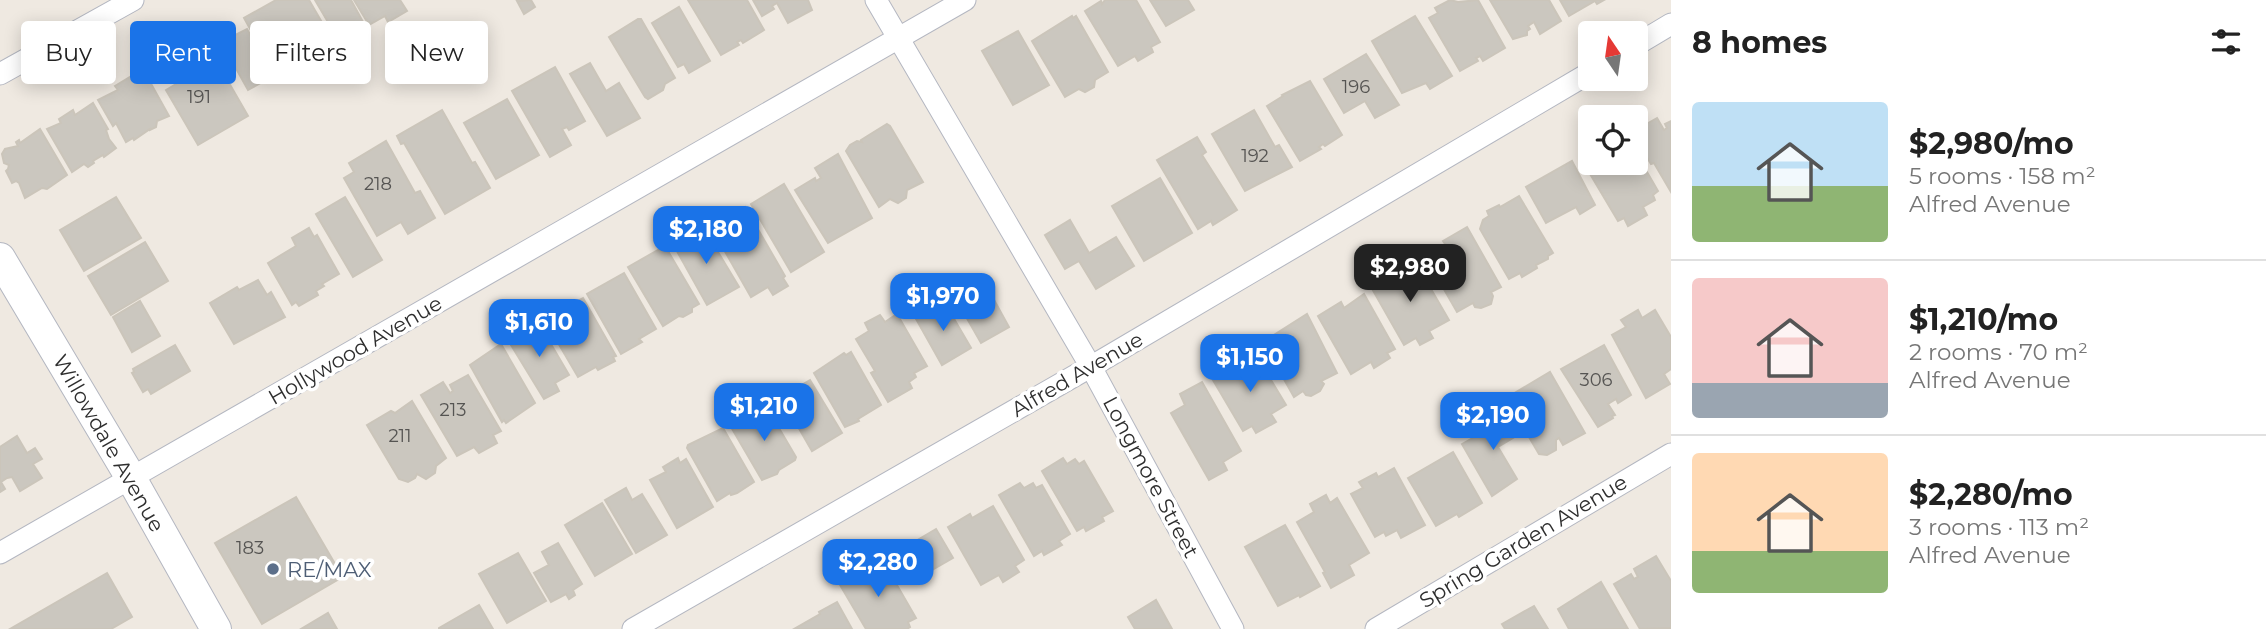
<!DOCTYPE html>
<html lang="en">
<head>
<meta charset="utf-8">
<style>
	:root { --surface:#fff; --page:#f2f2f2; --text:#222; --muted:#767676; --line:#e0e0e0; --accent:#1a73e8 }
	body { margin:0; font-family:Montserrat,sans-serif; background:var(--page); color:var(--text); height:100vh; display:flex; flex-direction:column; font-size:26px; white-space:nowrap }
	* { box-sizing:border-box; margin:0 }
	p { font-size:23px; color:var(--muted) }
	.icon { flex:none; width:38px; height:38px; fill:none; stroke:currentColor; stroke-width:2; stroke-linecap:round; stroke-linejoin:round }
	.map { position:relative; flex:1; overflow:hidden }
	.details { display:flex; flex-direction:column; background:var(--surface); width:595px }
	.details>* { flex:none }
	.hud { position:absolute; left:21px; top:21px; width:665px; height:63px; display:flex; gap:14px }
	.needle { width:46px; rotate:347deg }
	.controls { position:absolute; left:1578px; top:21px; display:grid; gap:14px }
	.controls a { display:grid; place-items:center; width:70px; height:70px; border-radius:7px; background:var(--surface); box-shadow:0 4px 18px #0003; font-size:35px }
	.price { position:absolute; translate:-50% -60px; padding:0 16px; border-radius:14px; background:var(--accent); color:#fff; font-size:23px; line-height:46px; filter:drop-shadow(0 2px 4px #0008) }
	.price::after { content:''; position:absolute; left:50%; top:42px; width:21px; height:16px; margin-left:-10px; background:inherit; clip-path:polygon(0 0,100% 0,50% 100%) }
	.price.on { background:#222; color:#fff }
	ul { padding:0; list-style:none }
	li { display:flex; align-items:center; gap:21px; height:175px; padding:0 21px }
	li+li { border-top:2px solid var(--line) }
	li span { display:grid; place-items:center; flex:none; width:196px; height:140px; border-radius:7px; color:#555 }
	li>.icon { margin-inline-start:auto }
	span .icon { width:84px; height:84px; fill:#fffc; stroke-width:1 }
	li b { font-size:30px }
	h2 { display:flex; justify-content:space-between; align-items:center; height:84px; padding:0 21px; font-size:30px }
	.pill { padding:0 24px; border-radius:7px; background:var(--surface); box-shadow:0 4px 18px #0003; font-size:24px; line-height:63px }
	.pill.on { background:var(--accent); color:#fff }
	main { display:flex; flex:1; min-height:0 }
	.map>svg:first-child { display:block }
	.building { fill:#cbc7bf; stroke:#cbc5ba; stroke-width:2 }
	.lines { fill:none; stroke-linecap:round; stroke-linejoin:round }
	.street-casing { stroke:#b4b7c1; stroke-width:23 }
	.secondary-casing { stroke:#b4b7c1; stroke-width:32 }
	.street { stroke:#fff; stroke-width:21 }
	.secondary { stroke:#fff; stroke-width:30 }
	.service-dot { fill:#5c6f8a; stroke:#fff; stroke-width:2.5 }
	.labels { text-anchor:middle; dominant-baseline:central; stroke-width:7; stroke-linejoin:round; paint-order:stroke }
	.number-label { font-size:18px; fill:#555452 }
	.street-label { font-size:21px; fill:#2e2e2e; stroke:#fff }
	.service-label { font-size:21px; fill:#4e5e75; stroke:#fff; text-anchor:start }
</style>
</head>
<body>
<main>
<div class="map">
<svg width="1671" height="629" viewBox="0 0 1671 629">
	<rect width="100%" height="100%" fill="#efe9e1"/>
	<g class="building">
		<path d="M276,0H309L335,45L323,52L327,58L306,70L302,64L288,72L268,37L258,43L244,18Z"/>
		<path d="M315,0H351L368,31L342,46Z"/>
		<path d="M354,0H400L407,11L388,22L385,16L369,25Z"/>
		<path d="M531,0L535,7L524,14L517,1Z"/>
		<path d="M688,0H747L764,30L743,43L741,40L737,42L739,45L721,55Z"/>
		<path d="M753,0H808L812,10L788,23L777,3L772,6L774,9L762,16Z"/>
		<path d="M1105,0H1136L1160,42L1151,47L1153,52L1138,61L1135,56L1118,66L1085,11L1101,1L1102,4Z"/>
		<path d="M1150,0H1188L1194,10L1166,26Z"/>
		<path d="M1450,0L1458,2L1478,0L1505,48L1483,61L1480,56L1476,58L1478,61L1460,71L1429,18L1438,13L1435,8Z"/>
		<path d="M1490,0H1549L1561,21L1540,34L1534,22L1528,26L1530,29L1527,31V35L1513,39Z"/>
		<path d="M1560,0H1604L1597,4L1595,1L1569,16Z"/>
		<path d="M679,7L710,61L689,73L684,64L678,67L652,23Z"/>
		<path d="M1072,16L1073,18L1076,16L1108,72L1095,80L1094,87L1085,92L1079,89L1065,97L1032,41Z"/>
		<path d="M1415,16L1452,76L1430,89L1426,83L1402,93L1372,41Z"/>
		<path d="M638,19H641L675,78L665,84L663,90L648,99L645,97L609,37Z"/>
		<path d="M247,29L273,76L248,90L224,47L226,45L223,41Z"/>
		<path d="M1018,31L1049,85L1013,105L982,51Z"/>
		<path d="M210,50L248,116L198,145L166,90L176,84L171,75Z"/>
		<path d="M1366,54L1399,105L1375,118L1365,101L1344,113L1324,79Z"/>
		<path d="M590,63L606,91L619,83L640,118L607,136L570,74Z"/>
		<path d="M555,67L585,121L569,130L567,127L562,129L571,145L550,157L512,91Z"/>
		<path d="M145,73L169,116L157,121L156,127L150,130V129L134,140L133,138L126,142L116,123L113,126L98,100L118,90L115,86L130,77L132,81Z"/>
		<path d="M1310,81L1342,135L1325,146L1323,144L1319,147L1321,149L1300,161L1267,106L1283,96L1282,95Z"/>
		<path d="M507,99L539,155L496,179L464,123Z"/>
		<path d="M93,103L108,129L106,130L109,139L116,148L104,157L103,155L93,161L94,163L88,167L84,164L72,172L47,129L61,123L59,119L73,110L75,115Z"/>
		<path d="M442,110L472,163L475,162L490,188L445,214L404,143L401,144L397,136Z"/>
		<path d="M1254,110L1275,147L1279,145L1292,167L1245,191L1212,134Z"/>
		<path d="M1657,118L1664,130L1667,128L1665,124L1671,121V192L1654,163L1651,164L1636,139V130Z"/>
		<path d="M887,124L890,126L923,182L907,190L906,198L898,203L890,199L879,207L846,151L850,145L857,141L862,142L861,140L869,135Z"/>
		<path d="M40,129L67,175L47,189L42,188L25,198L19,183L16,181L12,183L6,171L8,169L9,165L4,163L2,154L5,149L18,146L16,142L19,140L20,143Z"/>
		<path d="M1197,137L1206,152L1202,155L1237,210L1213,225L1211,221L1198,229L1157,160Z"/>
		<path d="M386,141L415,193L420,191L435,218L408,234L401,222L377,236L344,178L354,172L349,163Z"/>
		<path d="M1636,153L1658,191L1653,195L1655,200L1643,207L1647,215L1628,226L1624,218L1618,221L1583,162L1591,157V163H1636Z"/>
		<path d="M838,154L872,218L828,243L795,190L815,178L816,181L821,178L815,168Z"/>
		<path d="M1572,161L1595,205L1580,214L1576,207L1546,223L1526,187Z"/>
		<path d="M1160,178L1192,233L1144,261L1112,206Z"/>
		<path d="M784,184L824,252L791,272L751,204Z"/>
		<path d="M1519,196L1553,253L1548,256V259L1536,265L1537,268L1522,277L1520,273L1509,279L1480,229L1483,220L1489,216L1487,211L1499,205L1500,207Z"/>
		<path d="M116,197L141,238L84,271L60,230Z"/>
		<path d="M345,197L382,260L353,277L316,214Z"/>
		<path d="M745,207L785,276L783,278L788,286L773,295L768,287L751,297L711,227Z"/>
		<path d="M1070,220L1089,253L1116,237L1134,266L1096,289L1079,261L1065,269L1045,235Z"/>
		<path d="M703,227L739,287L707,305L673,244Z"/>
		<path d="M1467,227L1501,287L1491,292L1493,296L1491,304L1481,308L1475,307L1473,303L1457,312L1426,258L1448,248L1443,241Z"/>
		<path d="M309,228L314,237L317,235L339,274L322,284L324,286L316,291L318,295L299,306L296,302L292,305L268,263L296,246L292,238Z"/>
		<path d="M145,242L168,281L111,315L88,276Z"/>
		<path d="M665,246L699,304L692,308V312L683,317L679,316L663,326L628,267Z"/>
		<path d="M1413,258L1449,320L1429,331L1433,338L1420,345L1416,338L1404,345L1371,287L1389,277L1390,280L1393,278L1390,272Z"/>
		<path d="M624,273L656,329L639,339L642,342L621,354L587,294Z"/>
		<path d="M982,278L1009,327L981,343L953,294Z"/>
		<path d="M258,280L267,295L271,292L285,317L234,344L210,303L237,287L239,290Z"/>
		<path d="M1364,294L1395,349L1387,353L1390,358L1374,368L1371,362L1351,374L1318,316L1341,302L1344,308Z"/>
		<path d="M583,298L616,356L613,357L615,361L598,370L596,367L578,377L544,319Z"/>
		<path d="M943,300L971,348L942,365L915,317Z"/>
		<path d="M140,301L160,336L132,352L113,317Z"/>
		<path d="M1638,310L1642,318L1655,310L1671,337V369L1664,374L1670,384L1646,398L1612,335L1626,327L1621,320Z"/>
		<path d="M897,314L927,366L914,373L916,377L909,382L912,388L888,402L871,373L875,371L856,339L869,331L865,323L880,315L885,322Z"/>
		<path d="M1307,314L1337,373L1321,381L1324,384L1320,391L1311,396L1306,395L1303,391L1294,397L1263,342Z"/>
		<path d="M538,322L569,375L555,383L559,391L544,399L508,340L512,338L510,334L524,326L526,330Z"/>
		<path d="M501,344L535,403L506,423L504,420L502,422L470,365Z"/>
		<path d="M175,345L190,371L151,394L148,389L143,392L132,373L134,372L133,369Z"/>
		<path d="M1604,345L1631,395L1618,403L1616,399L1608,404L1615,415L1612,416L1613,418L1598,427L1561,369Z"/>
		<path d="M851,352L881,405L858,419L859,421L845,427L814,373L844,353L846,355Z"/>
		<path d="M1254,352L1286,405L1271,414L1276,422L1256,433L1252,426L1243,431L1213,380L1232,369L1234,373L1236,372L1232,365Z"/>
		<path d="M1550,372L1585,433L1563,445L1559,438L1556,440V450L1547,455L1539,454L1506,398Z"/>
		<path d="M468,375L501,431L493,435L497,443L479,453L474,447L457,456L421,395L443,382L450,393L453,391L450,385Z"/>
		<path d="M810,380L842,433L812,451L781,397Z"/>
		<path d="M1202,382L1241,451L1223,462L1227,470L1209,480L1171,413L1185,405L1180,394Z"/>
		<path d="M412,401L446,458L436,466L435,473L426,479L417,474L415,478L408,482L399,479L367,425L391,411L395,413Z"/>
		<path d="M766,406L796,457L795,460L779,470L777,474L762,480L731,427L746,415H750Z"/>
		<path d="M1503,409L1518,435L1498,447L1517,479L1492,496L1462,444L1485,431L1480,422Z"/>
		<path d="M723,428L754,482L737,493L731,495L730,493L717,501L687,448L688,445Z"/>
		<path d="M17,436L27,453L35,448L42,459L33,464L42,478L20,491L12,477L7,478L1,482L5,489L0,492V447Z"/>
		<path d="M1453,452L1482,503L1459,517L1457,514L1436,526L1408,478Z"/>
		<path d="M678,458L680,463L686,459L713,507L677,528L650,480L666,472L663,467Z"/>
		<path d="M1063,458L1067,464L1075,459L1079,464L1084,461L1113,511L1102,517L1104,521L1086,531L1084,527L1077,531L1042,471Z"/>
		<path d="M1394,468L1425,525L1401,538L1397,530L1386,536L1384,532L1375,537L1351,494L1363,488L1359,482L1376,473L1378,477Z"/>
		<path d="M1020,483L1024,488L1033,483L1036,488L1042,485L1070,534L1059,541L1062,545L1044,555L1042,551L1034,556L999,495Z"/>
		<path d="M626,488L632,500L642,494L667,535L636,553L605,500Z"/>
		<path d="M1326,495L1330,503L1337,498L1369,553L1349,565L1354,575L1331,588L1323,573L1325,572L1297,522L1314,512L1310,504Z"/>
		<path d="M296,497L341,574L339,579L262,624L215,543Z"/>
		<path d="M602,503L632,554L595,576L565,525Z"/>
		<path d="M993,506L1024,560L1015,566L1019,572L1003,582L999,575L981,585L948,527L970,514L972,518Z"/>
		<path d="M1285,525L1320,586L1300,597L1299,595L1278,606L1245,547Z"/>
		<path d="M936,529L953,558L913,581L897,552Z"/>
		<path d="M558,543L582,584L573,590L575,595L569,599L566,594L551,602L534,573L549,565L542,552Z"/>
		<path d="M518,553L546,601L507,623L479,574Z"/>
		<path d="M1656,556L1671,581V628L1640,629L1614,584L1631,574L1634,579L1638,577L1634,569Z"/>
		<path d="M883,561L916,618L908,622L910,627L907,629H866L840,585L857,576L854,571L869,562L871,567Z"/>
		<path d="M107,573L132,617L111,629H10Z"/>
		<path d="M1601,582L1628,629H1569L1558,609Z"/>
		<path d="M1156,600L1172,629H1135L1128,617Z"/>
		<path d="M837,602L852,629H794L820,614L819,612Z"/>
		<path d="M479,605L493,629H439V628Z"/>
		<path d="M1534,606L1548,629H1505L1502,624Z"/>
		<path d="M328,613L337,629H301Z"/>
	</g>
	<g class="lines">
		<g class="street-casing">
			<g id="street">
				<path d="M876,0L1091,367L1233,629"/>
				<path d="M1636,45L1671,24"/>
				<path d="M0,74L133,0"/>
				<path d="M0,553L965,0"/>
				<path d="M633,629L1104,359L1591,72"/>
				<path d="M1376,629L1671,454"/>
			</g>
		</g>
		<g class="secondary-casing">
			<path id="secondary" d="M0,258L131,478L216,629"/>
		</g>
		<use href="#street" class="street"/>
		<use href="#secondary" class="secondary"/>
	</g>
	<circle class="service-dot" cx="273" cy="569" r="7"/>
	<g class="labels">
		<g class="number-label">
			<text x="1356" y="87">196</text>
			<text x="199" y="97">191</text>
			<text x="1255" y="156">192</text>
			<text x="378" y="184">218</text>
			<text x="1596" y="380">306</text>
			<text x="453" y="410">213</text>
			<text x="400" y="436">211</text>
			<text x="250" y="548">183</text>
		</g>
		<g class="street-label">
			<text transform="translate(355 350) rotate(-30)">Hollywood Avenue</text>
			<text transform="translate(1077 374) rotate(-30)">Alfred Avenue</text>
			<text transform="translate(109 443) rotate(60)">Willowdale Avenue</text>
			<text transform="translate(1151 477) rotate(62)">Longmore Street</text>
			<text transform="translate(1523 541) rotate(-31)">Spring Garden Avenue</text>
		</g>
		<g class="service-label">
			<text x="287" y="569">RE/MAX</text>
		</g>
	</g>
</svg>
<div class="controls">
<a><svg class="needle" viewBox="-14 -14 28 28"><path d="M0-13l5 13h-10z" fill="#e53935"/><path d="M0 13l5-13h-10z" fill="#767676"/></svg></a>
<a><svg class="icon" aria-label="locate" viewBox="0 0 24 24"><circle cx="12" cy="12" r="6"/><path d="M12 2v4M12 18v4M2 12h4M18 12h4"/></svg></a>
</div>
<b class="price" style="left:706px;top:266px">$2,180</b>
<b class="price on" style="left:1410px;top:304px">$2,980</b>
<b class="price" style="left:943px;top:333px">$1,970</b>
<b class="price" style="left:539px;top:359px">$1,610</b>
<b class="price" style="left:1250px;top:394px">$1,150</b>
<b class="price" style="left:764px;top:443px">$1,210</b>
<b class="price" style="left:1493px;top:452px">$2,190</b>
<b class="price" style="left:878px;top:599px">$2,280</b>
<div class="hud">
<a class="pill">Buy</a>
<a class="pill on">Rent</a>
<a class="pill">Filters</a>
<a class="pill">New</a>
</div>
</div>
<section class="details">
<h2>8 homes<svg class="icon" aria-label="filters" viewBox="0 0 24 24"><path d="M4 7h16M4 17h16"/><circle cx="9" cy="7" r="2"/><circle cx="15" cy="17" r="2"/></svg></h2>
<ul>
<li><span style="background:linear-gradient(#bfe0f5 60%,#8fb573 0)"><svg class="icon" aria-label="home" viewBox="0 0 24 24"><path d="M3 11l9-7 9 7M6 9v11h12V9"/></svg></span><div><b>$2,980/mo</b><p>5 rooms · 158 m²</p><p>Alfred Avenue</p></div></li>
<li><span style="background:linear-gradient(#f6c9c9 75%,#9aa5b1 0)"><svg class="icon" aria-label="home" viewBox="0 0 24 24"><path d="M3 11l9-7 9 7M6 9v11h12V9"/></svg></span><div><b>$1,210/mo</b><p>2 rooms · 70 m²</p><p>Alfred Avenue</p></div></li>
<li><span style="background:linear-gradient(#ffd9b3 70%,#8fb573 0)"><svg class="icon" aria-label="home" viewBox="0 0 24 24"><path d="M3 11l9-7 9 7M6 9v11h12V9"/></svg></span><div><b>$2,280/mo</b><p>3 rooms · 113 m²</p><p>Alfred Avenue</p></div></li>
</ul>
</section>
</main>
</body>
</html>
